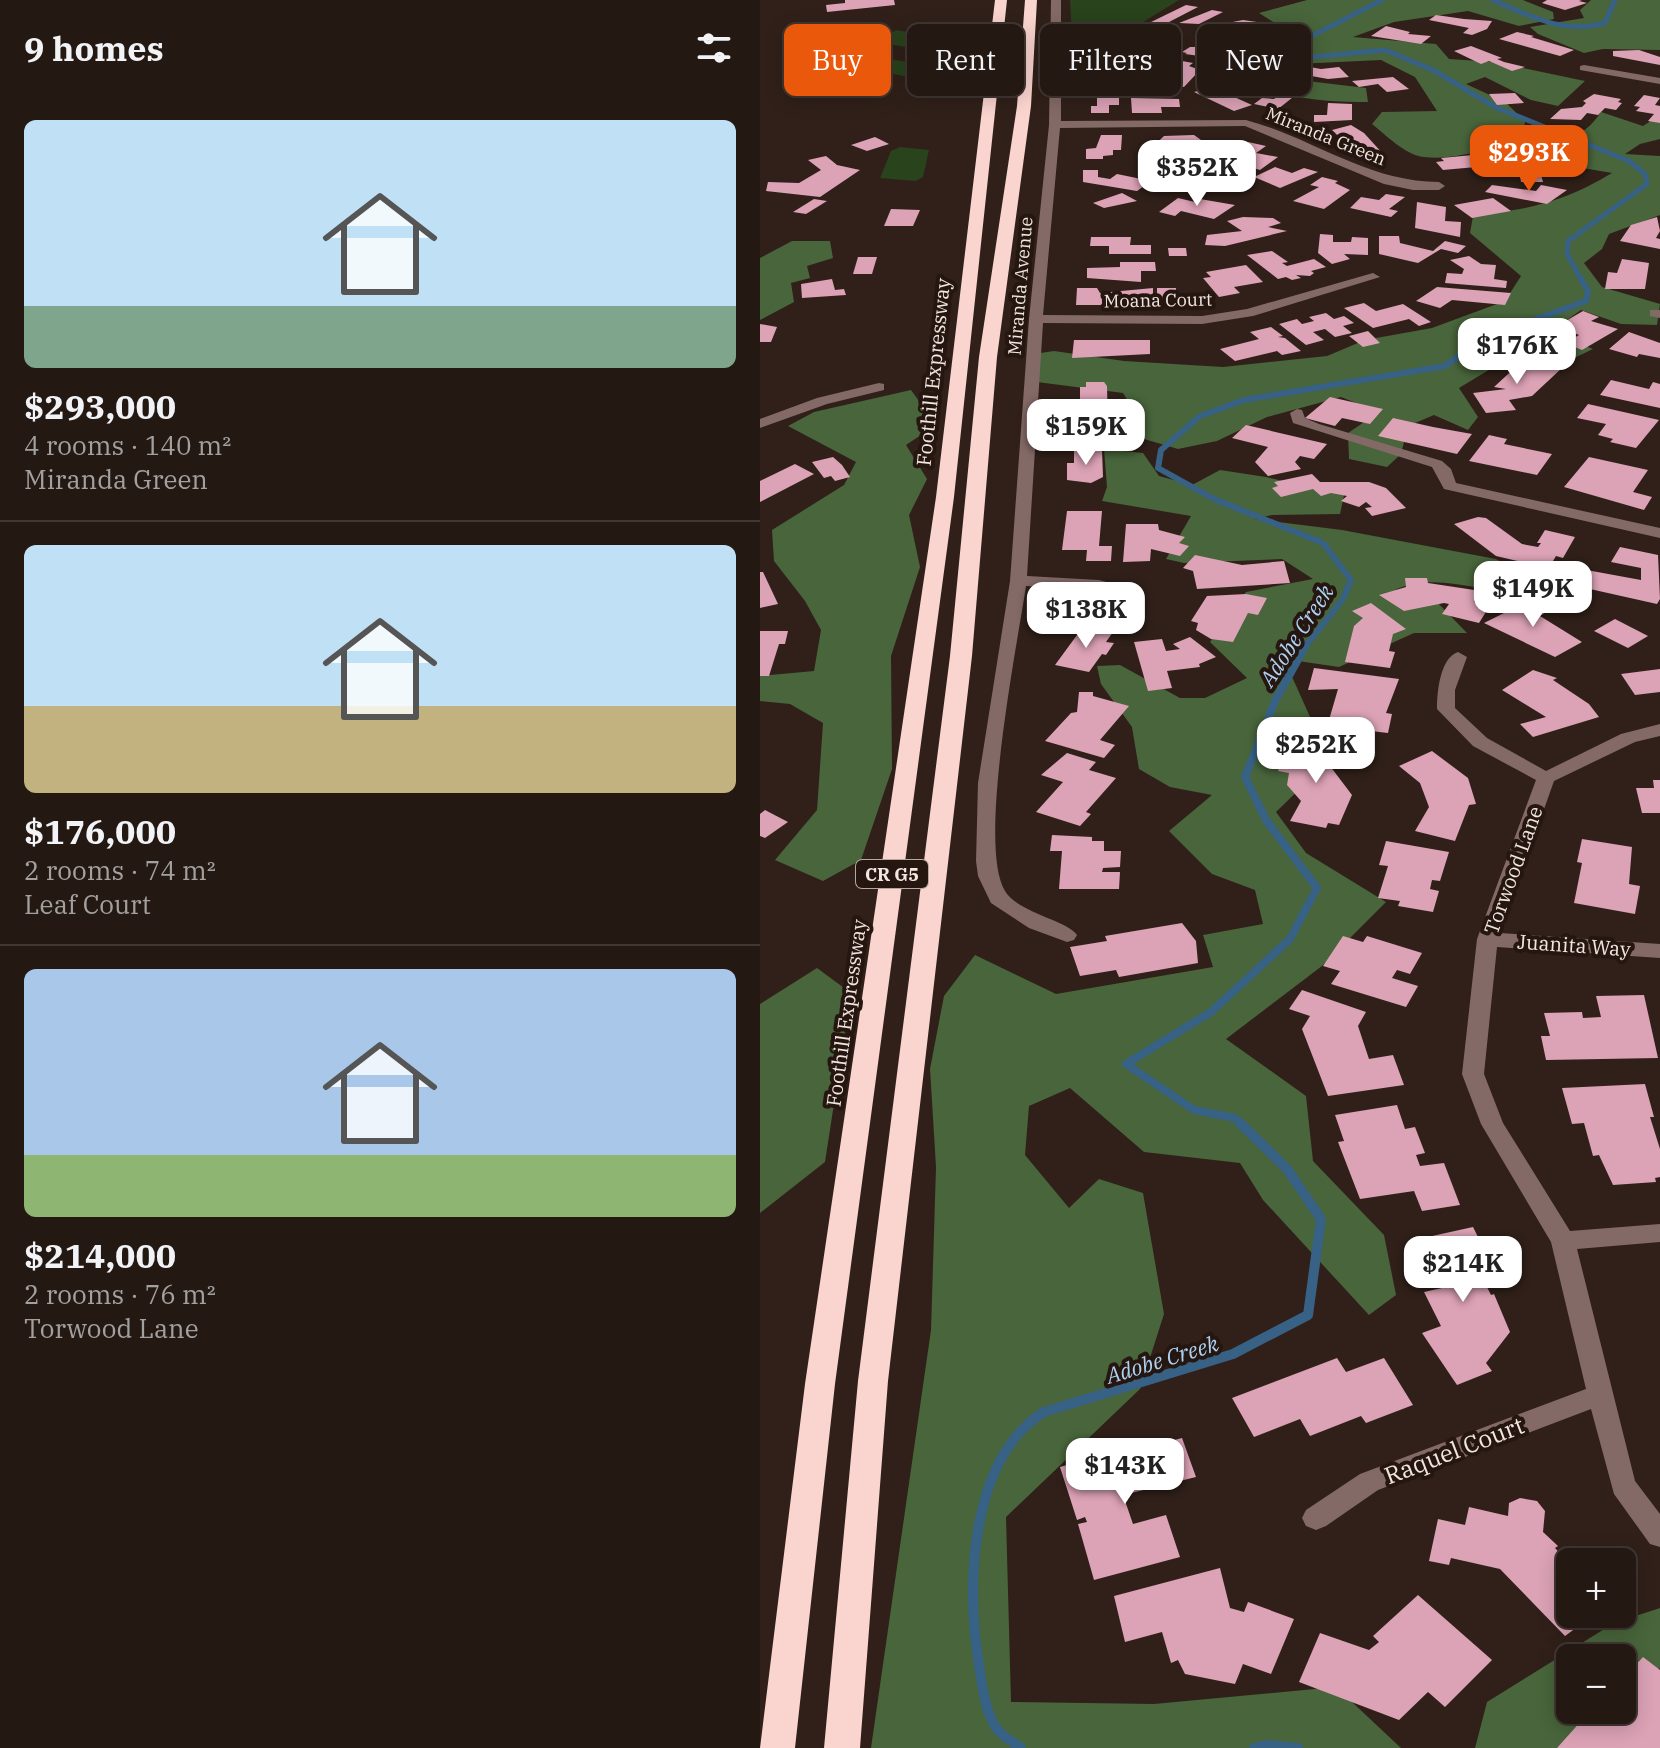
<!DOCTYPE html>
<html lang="en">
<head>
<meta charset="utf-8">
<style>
	:root { --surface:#241813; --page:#2c211c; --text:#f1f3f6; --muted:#a3a0a0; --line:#413733; --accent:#ea580c }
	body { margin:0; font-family:"IBM Plex Serif",serif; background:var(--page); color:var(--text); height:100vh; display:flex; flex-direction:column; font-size:30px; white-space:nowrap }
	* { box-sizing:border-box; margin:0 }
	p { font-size:26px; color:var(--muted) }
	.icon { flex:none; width:44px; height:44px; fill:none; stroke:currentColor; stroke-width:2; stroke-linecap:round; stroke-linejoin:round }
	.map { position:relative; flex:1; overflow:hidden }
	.drawer { display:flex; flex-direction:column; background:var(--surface); width:760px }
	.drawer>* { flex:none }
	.guide { position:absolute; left:24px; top:24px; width:756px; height:72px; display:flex; gap:16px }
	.buttons { position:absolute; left:796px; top:1548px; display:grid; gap:16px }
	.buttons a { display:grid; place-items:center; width:80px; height:80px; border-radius:12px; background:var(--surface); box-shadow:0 4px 20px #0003,0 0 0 2px var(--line); font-size:40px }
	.price { position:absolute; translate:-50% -68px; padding:0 18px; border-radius:16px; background:#fff; color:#222; font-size:26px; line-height:52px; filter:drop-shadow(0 2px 4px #0008) }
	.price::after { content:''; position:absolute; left:50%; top:48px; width:24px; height:18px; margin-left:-12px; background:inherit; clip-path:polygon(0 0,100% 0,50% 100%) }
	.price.on { background:var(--accent); color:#fff }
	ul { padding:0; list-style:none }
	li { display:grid; align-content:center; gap:16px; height:424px; padding:0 24px }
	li+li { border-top:2px solid var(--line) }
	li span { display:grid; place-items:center; height:248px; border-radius:12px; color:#555 }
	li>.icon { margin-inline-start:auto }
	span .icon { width:144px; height:144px; fill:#fffc; stroke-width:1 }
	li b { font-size:34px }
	h2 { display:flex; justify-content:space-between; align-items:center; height:96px; padding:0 24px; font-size:34px }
	.chip { padding:0 28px; border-radius:12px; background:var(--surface); box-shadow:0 4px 20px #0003,0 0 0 2px var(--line); font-size:28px; line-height:72px }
	.chip.on { background:var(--accent); color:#fff }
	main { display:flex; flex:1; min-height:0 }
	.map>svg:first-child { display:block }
	.green { fill:#29431c }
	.forest { fill:#48653b }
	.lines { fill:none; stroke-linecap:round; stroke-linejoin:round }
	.stream-far3 { stroke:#386285; stroke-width:5 }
	.stream-far2 { stroke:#386285; stroke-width:6 }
	.stream-far1 { stroke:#386285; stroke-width:8 }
	.stream { stroke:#386285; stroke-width:10 }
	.building { fill:#dca2b6 }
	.minor { fill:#846a67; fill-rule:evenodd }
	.highway { fill:#fad4cf; fill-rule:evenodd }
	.labels { text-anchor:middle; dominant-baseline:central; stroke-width:8; stroke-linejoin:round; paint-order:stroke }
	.far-street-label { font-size:18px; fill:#f1e6e1; stroke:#261610 }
	.shield { fill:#261610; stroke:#b4a8a2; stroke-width:2 }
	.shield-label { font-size:18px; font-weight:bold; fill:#f1e6e1 }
	.street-label { font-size:20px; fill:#f1e6e1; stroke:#261610 }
	.water-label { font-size:22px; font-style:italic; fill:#acd2f4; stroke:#261610 }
	.near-street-label { font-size:24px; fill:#f1e6e1; stroke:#261610 }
</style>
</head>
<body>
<main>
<section class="drawer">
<h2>9 homes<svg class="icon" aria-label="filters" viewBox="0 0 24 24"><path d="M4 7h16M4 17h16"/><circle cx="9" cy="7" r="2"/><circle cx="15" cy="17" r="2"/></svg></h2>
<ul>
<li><span style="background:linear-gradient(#bfe0f5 75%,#7fa58c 0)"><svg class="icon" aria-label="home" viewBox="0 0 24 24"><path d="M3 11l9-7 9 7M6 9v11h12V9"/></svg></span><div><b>$293,000</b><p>4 rooms · 140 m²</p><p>Miranda Green</p></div></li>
<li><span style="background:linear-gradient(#bfe0f5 65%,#c2b280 0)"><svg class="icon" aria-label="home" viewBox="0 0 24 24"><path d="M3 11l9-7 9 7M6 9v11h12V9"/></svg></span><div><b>$176,000</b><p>2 rooms · 74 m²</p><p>Leaf Court</p></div></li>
<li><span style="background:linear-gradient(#a9c7e8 75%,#8fb573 0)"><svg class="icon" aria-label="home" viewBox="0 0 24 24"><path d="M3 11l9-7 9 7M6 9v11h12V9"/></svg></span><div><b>$214,000</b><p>2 rooms · 76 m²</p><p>Torwood Lane</p></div></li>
</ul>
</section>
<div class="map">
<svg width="900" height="1748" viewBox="0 0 900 1748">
	<rect width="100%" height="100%" fill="#302019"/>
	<g class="green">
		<path d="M310,0H419L324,58L313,56Z"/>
		<path d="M136,30L202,42L182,53L116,42Z"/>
		<path d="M124,58L189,69L190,72L168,81L109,69Z"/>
		<path d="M140,147L169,150L163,177L156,181L120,178L131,151Z"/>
	</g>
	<g class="forest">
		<path d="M547,0H763L793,12L794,19L759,26L708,11L634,22L593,37L676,44L689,59L734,62L825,81L798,106L771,100L725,77L706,84L745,102L765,121L763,140C732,147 695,161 664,157C645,155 626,135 612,124L622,112L677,111L655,77L621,60L492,66L465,61L523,28L499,13Z"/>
		<path d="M831,0H900V50L843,49L824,53L778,34L770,27L824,18L820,10Z"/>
		<path d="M490,74L606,88L608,102C564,103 524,97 483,83Z"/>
		<path d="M841,112L883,126L900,115V139L880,144L865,154L900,156V215L849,234L842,249L824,263L842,287L900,304L897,325L861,324L821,310L790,332L833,349L812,359L762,350L699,388L718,417L708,430L674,415L648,426L641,454L627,467L589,459L588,433L619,412L581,397L507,417L457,441L418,449L374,436L350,421L371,406L363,393L269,381L274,354L294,351L364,361L463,367L567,356L605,340L672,328L745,301L761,276L710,233L713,216C769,209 802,203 852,173L805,165L769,147C800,141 822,141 841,112Z"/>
		<path d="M32,241H70L73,258L47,266L50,278L31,283L34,302L0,320V258Z"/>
		<path d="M151,390L176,425L146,445L167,479L149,515L160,567L131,656L132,769L101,860L63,881L15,860L57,810L63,723L30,704L0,701V676L54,671L61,630L45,601L14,561L12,530L84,485L96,462L28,426L54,412Z"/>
		<path d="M344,449L383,453L399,476L432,485L460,470L506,477L584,495L580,514L512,515L494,519L582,530L736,559L796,594C743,603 682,567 635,590L676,601L707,633H654L579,667L524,659L551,719L504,751L554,775L516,812L546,853L626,902L562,966L466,1039L546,1096L553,1161L624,1235L636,1295L609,1315L503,1200L480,1163L384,1152L310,1088L269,1106L265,1155L309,1208L339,1179L383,1193L404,1314L380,1389L246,1517L251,1702L394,1704L576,1687L641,1748H111L171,1330L176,1167L170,1069L184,996L215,955L296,994L453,967L443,935L503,924L495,890L452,874L409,831L452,795L410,787L379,769L372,727L341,684L337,666L360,665L420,698H445L487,678L450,642L486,592L553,579L522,559L424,563L406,559L431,516L342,501L347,487Z"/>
		<path d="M57,968L91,993L65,1162L0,1213V1004Z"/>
		<path d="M900,1608V1668L862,1692V1658H810V1710H833L826,1714V1748H715L727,1702L854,1623Z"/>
	</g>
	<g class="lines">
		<g class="stream-far3">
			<path d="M622,0L522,51L553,57L625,50L673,70L735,107L869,161L885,174L887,184L808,241L807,254L822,281"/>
			<path d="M733,0C770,16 804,35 845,23L855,0"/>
		</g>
		<path class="stream-far2" d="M545,647L583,599L591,580L563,543L454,499L398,468L401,450L440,416L484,400L685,366L724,338L826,301L828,291L821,279"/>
		<path class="stream-far1" d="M482,1125L475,1118L434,1110L366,1064L451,1012L530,939L557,888L506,820L485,777L515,701L546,645"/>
		<g class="stream">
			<path d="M261,1748C253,1742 243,1737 237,1729C225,1712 222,1685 219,1665C206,1588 209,1459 284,1412L473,1354L548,1315L561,1219L527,1169L480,1123"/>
			<path d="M494,1748L506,1745L538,1748"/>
		</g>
	</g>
	<g class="building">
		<path d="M85,0H134L135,5L67,12L66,5L85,3Z"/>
		<path d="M787,0H822L819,1L827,3L805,10L782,3Z"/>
		<path d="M426,5L438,7L409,22L389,23Z"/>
		<path d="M452,10L463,12L439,24L419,23Z"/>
		<path d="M676,15L704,19L732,21L727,29L712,35L703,33L709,28L669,20Z"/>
		<path d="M483,20L504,23L461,32L441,28Z"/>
		<path d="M85,22L104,25L79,38L40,32L52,26L72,29Z"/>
		<path d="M626,26L650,32L648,34L671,36L661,44L611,36Z"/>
		<path d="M757,32L774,36L771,37L814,50L800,56L739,39Z"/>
		<path d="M449,37L471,36L488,39L485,46L445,43Z"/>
		<path d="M61,39L100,47L72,61L52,57L63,49L48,46Z"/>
		<path d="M711,46L742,58L737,59L744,62L765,67L752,71L729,61L721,64L694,51Z"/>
		<path d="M430,47H448L478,52L469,60L425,54L427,53L422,52Z"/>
		<path d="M879,50L900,57V65L853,56V51Z"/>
		<path d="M372,60L386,65L369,77L375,78L368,82L343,78L362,63Z"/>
		<path d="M422,61L433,63L429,66L440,70L424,87L390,82Z"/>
		<path d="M516,61L561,69L579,67L589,77L568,79L507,68Z"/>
		<path d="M633,77L649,89L627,92L618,84L599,87L592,81Z"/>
		<path d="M452,87L492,105L474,111L434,92Z"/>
		<path d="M359,91V105H349V113H331V106H337V92Z"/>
		<path d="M525,91L537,94L518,109L494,104L502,98L514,99Z"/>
		<path d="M755,93L764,103L737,105L729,94Z"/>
		<path d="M834,94L861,99L858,102L862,103L856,110L845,108L838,115L827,113L821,120L790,119L801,109L822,107L826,103L823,101Z"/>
		<path d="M884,95L900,98L895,105L900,106V123L888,121L894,114L876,111L880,107L874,106Z"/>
		<path d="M371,98L419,99L420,107H401L402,113H372Z"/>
		<path d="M568,103L592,104V120L554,122V115H567Z"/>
		<path d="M591,125L604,133L624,155L600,157L572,130Z"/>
		<path d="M341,135H362L361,150H353V155L343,156V159H326V149L336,148Z"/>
		<path d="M404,136L434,135L441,140L419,144L409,154L418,156L414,160L383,156Z"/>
		<path d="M115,137L129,144L107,151L91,145Z"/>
		<path d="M488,142L506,146L496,153L518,157L500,170L469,161L475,157L469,155Z"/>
		<path d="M745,152L749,162L738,165L683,170L676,162L684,161L681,158Z"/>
		<path d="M66,156L77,165L100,170L60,197L6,191L8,182L39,183L61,170L48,160Z"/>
		<path d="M774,158L793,165L780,171L783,182H761L760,176H741L740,168H750Z"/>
		<path d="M515,167L532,173L544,168L558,172L520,188L494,177Z"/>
		<path d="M323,170H338V177L350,179L357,174L391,181L377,191L323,182Z"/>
		<path d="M562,177L578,181L575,183L590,190L564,209L533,201L559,187L550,185Z"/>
		<path d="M732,185L776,191L781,185L807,190L787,204L725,192Z"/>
		<path d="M362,193L377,201L344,208L333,203Z"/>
		<path d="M626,194L645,197L629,209L638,211L631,217L590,208L601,197L619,200Z"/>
		<path d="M418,198L435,202L440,199L475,205L454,219L421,211L415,216L399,212Z"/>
		<path d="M733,198L751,211L712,218L694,205Z"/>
		<path d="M54,199L67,201L46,214L33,212Z"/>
		<path d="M657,202L686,207L685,221L701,222L700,237L655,228Z"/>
		<path d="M131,209L160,210L153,226H124Z"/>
		<path d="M483,217L513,218L521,223L508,227L527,231L465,246L445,245L447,235L482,231L467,221Z"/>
		<path d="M897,217L900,231L896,238L900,239V249L860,241L871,225Z"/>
		<path d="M560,234L573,235V242H591L592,237L608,238V255L584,254L590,259L572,264L558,253Z"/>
		<path d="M619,236H639L640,243L673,251L685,241L706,246L698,253L681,249L658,263L619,254Z"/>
		<path d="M331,237H371L370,245H391V254H349V246H330Z"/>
		<path d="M408,248H426L427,256H409Z"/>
		<path d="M512,251L528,262L522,263L527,266L554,259L566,267L551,271L554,273L550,276L536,275L541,278L532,280L526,277L518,279L487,255Z"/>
		<path d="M709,256L721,264L736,265L734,279L747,281L746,288L685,283L687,273L702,274L704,269L690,260Z"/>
		<path d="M98,257H117L112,274H93Z"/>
		<path d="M862,259L889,263L885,289H845L848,272L857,273Z"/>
		<path d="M360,262H395L396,271H381V282L327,278V268L360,267Z"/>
		<path d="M486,265L503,282L474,287L480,293L459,297L443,278L451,277L446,272Z"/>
		<path d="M72,279L75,290L84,289L86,295L42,298L41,284Z"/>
		<path d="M677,287L751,293L745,305L692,300L680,308L656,301Z"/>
		<path d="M317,288H337L340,293L393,288V294H397V288H416L417,305H316Z"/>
		<path d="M604,303L616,311L643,304L671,322L659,326L649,319L613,328L584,308Z"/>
		<path d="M823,311L839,317L831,321L858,329L822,350L805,343L819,335L814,333L792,347L773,340Z"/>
		<path d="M566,313L574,319L584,316L594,323L583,326L592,333L575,337L565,329L553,332L564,340L546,345L519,324L537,319L542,324L554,321L549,317Z"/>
		<path d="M0,324L17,327L11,342H0Z"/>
		<path d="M511,327L523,336L518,337L525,338L541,351L522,355L517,351L475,361L460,349L499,339L490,332Z"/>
		<path d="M608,331L620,343L603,347L589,336Z"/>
		<path d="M869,332L900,343V358L879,354L877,357L849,349Z"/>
		<path d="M314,340H390V354L312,358Z"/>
		<path d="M776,360L803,367L772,396L749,400L756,410L726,413L713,393L746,389L734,387L760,363L771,366Z"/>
		<path d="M851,380L889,389L893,382L900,384V408L840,395Z"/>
		<path d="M326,382H344L347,386L348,428L311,429V411H320V387H326Z"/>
		<path d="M570,397L623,409L610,424L582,418L575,426L545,418Z"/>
		<path d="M828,404L899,420L876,448L850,442L853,439L838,435L846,424L817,418Z"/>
		<path d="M633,418L673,427L712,434L697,454L618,436Z"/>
		<path d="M486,425L567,444L554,459L540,456L535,462L541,469L508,476L495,462L508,447L472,438Z"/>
		<path d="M729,435L747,439L744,444L792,454L777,475L709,461Z"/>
		<path d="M342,450L343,477L331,483L307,480V463H314V451Z"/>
		<path d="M73,457L82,465L90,477L75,481L71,476L64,478L52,462Z"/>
		<path d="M829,457L888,470L873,492L892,497L884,510L804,487Z"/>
		<path d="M35,464L54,474L0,502V481Z"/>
		<path d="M552,474L560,482H609L626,488L646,508L612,516L605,508L612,507L606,502L599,507L581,501L587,496L571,493L561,496L553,489L521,497L512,488L518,486L514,482Z"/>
		<path d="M307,511H342L339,546H352L351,561H326L327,550H302Z"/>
		<path d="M718,517L726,518L762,544L778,547L781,543H777L785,530L815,537L803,558L796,556L790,566L797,568L789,582L759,575L766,563L736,556L694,524Z"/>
		<path d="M366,524H398L399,530L425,537L419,543L429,546L420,556L391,549L390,561L363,562Z"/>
		<path d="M860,547L898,555L900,599L897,604L812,585L821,569L881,580V568L851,562Z"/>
		<path d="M435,555L482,565L524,561L530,583L437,589L433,571L423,568Z"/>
		<path d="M0,572H3L18,604L0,608Z"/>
		<path d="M645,578H667L668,583L721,591L714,602L729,607L719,623L682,614L689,604L684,603L644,611L619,595L646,587Z"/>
		<path d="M486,594L507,598L498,615L488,613L473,642L451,639L436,630L438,623L431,621L447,596Z"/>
		<path d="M755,599L786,612L780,616L822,642L795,657L724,623L746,612L739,608Z"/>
		<path d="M611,603L646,629L633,634L629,651L635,652L630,668L585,662L594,626L603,618L592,611Z"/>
		<path d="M855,619L888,636L868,648L834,631Z"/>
		<path d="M329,627L353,632L346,642L354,643L346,655L342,654L329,672L295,665L317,635L322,636Z"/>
		<path d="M0,631H28L25,644H19L9,676H0Z"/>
		<path d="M430,637L456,657L439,664L440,667L407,671L412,688L388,691L374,642L402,639L406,651L420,649L413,644Z"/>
		<path d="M554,668L639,679L626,713L632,714L628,733L594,729L595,723L569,720L578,689L548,690Z"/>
		<path d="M900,669V692L875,695L861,674Z"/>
		<path d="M773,670L797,678L793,680L829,704L839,717L773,737L760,724L786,717L742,690Z"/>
		<path d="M319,692H333V696L369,706L340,740L355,745L344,758L285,741L311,713L317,712Z"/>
		<path d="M536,741L578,746L570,766L592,795L579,825L568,823L566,828L530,821L541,801L527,785L529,773L518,771L523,757H532Z"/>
		<path d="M672,751L708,778L716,804L709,805L695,841L655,831L669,807L660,783L639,766Z"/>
		<path d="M307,753L336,762L329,770L356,778L326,812L331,814L320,826L276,812L303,782L281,775Z"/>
		<path d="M893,780H900V813H882L876,788H894Z"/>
		<path d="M5,810L28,822L5,838L0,836V814Z"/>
		<path d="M292,835L332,837V841H344V851H361L360,867L343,868L342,872H360L359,889H299L302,851H290Z"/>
		<path d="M822,839L872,847L869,884L880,886L875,914L814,903L822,863L817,862Z"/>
		<path d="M626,841L689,852L680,881L672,880L670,889L679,891L673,912L638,906L640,901L618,898L628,866L619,865Z"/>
		<path d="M422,923L436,941L438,963L359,977L356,970L320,976L310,947L347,941L345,936Z"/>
		<path d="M583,936L603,942L607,936L662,953L650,974L637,970L632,978L658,986L646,1007L571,984L580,971L563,966Z"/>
		<path d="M542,990L606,1012L598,1026L609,1059L633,1055L644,1085L568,1096L542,1029L550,1016L529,1009Z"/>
		<path d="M884,995L898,1058L786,1060L781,1036H790L784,1013L822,1012L823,1018L841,1017L836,996Z"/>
		<path d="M885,1084L894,1117H890L900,1149V1177L895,1178L896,1182L853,1185L839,1155L833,1156L824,1123L812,1124L802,1088Z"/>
		<path d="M637,1105L645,1129L655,1127L665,1153L656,1155L660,1166L684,1163L700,1205L662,1211L654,1191L600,1199L578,1142L584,1141L575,1115Z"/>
		<path d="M713,1227L737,1275L723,1279L731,1295L734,1294L750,1332L726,1363L732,1371L697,1385L662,1333L681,1326L664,1292L682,1288L654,1240Z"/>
		<path d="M577,1358L586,1372L624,1358L653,1405L606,1423L601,1416L550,1436L540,1419L494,1437L472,1398Z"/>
		<path d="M422,1438L436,1477L363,1495L373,1524L406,1515L420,1557L334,1580L318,1524L327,1522L325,1517L317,1520L300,1467L379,1445L380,1449Z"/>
		<path d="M760,1498L777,1501L785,1511L783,1532L798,1546L795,1548L810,1564V1614H835L805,1636L740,1569L691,1558L689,1565L669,1561L678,1519L705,1525L709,1507L748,1516L749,1503Z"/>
		<path d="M460,1568L470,1608L484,1612L488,1602L534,1619L511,1674L483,1664L475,1684L425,1674L418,1660L411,1663L402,1632L365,1642L354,1596Z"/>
		<path d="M658,1595L732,1660L685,1707L668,1692L639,1720L539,1682L560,1633L609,1650L619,1642L613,1636Z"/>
		<path d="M883,1657L900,1670V1748H797L831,1710H862V1680Z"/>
	</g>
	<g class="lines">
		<g class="minor">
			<path d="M291,0H301V60L325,59L361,39L410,33L415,36L364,45L331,64L301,66V121L486,120C553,138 607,182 679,182L685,186L679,190H653L624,184L485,126L300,128L283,315L442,316L487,309L613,273L620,277L493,316L442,324L283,323L267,576L339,580L379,591L381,595L373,600L338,590L266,586C257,646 217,846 245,891C258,913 307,920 317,935L314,940L307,942L269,928L231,903L218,876L216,861L218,783L250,581L269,319L289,125Z"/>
			<path d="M824,65L900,78V84L820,70V66Z"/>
			<path d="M890,310H900V318L890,316Z"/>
			<path d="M119,383L124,384V390L67,404L0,428V419L57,398Z"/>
			<path d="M537,409L542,410L545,418L559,424L682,461L691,469L696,483L900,528V538L684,489L672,467L533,423L530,413Z"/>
			<path d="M698,652L707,657L695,690V708L727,738L786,771L861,734L900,724V736L875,742L794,781L740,933L900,944V958L737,947L724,1074L743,1123L810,1231L900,1224V1242L817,1249L875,1481L900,1514V1547L890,1544L854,1494L831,1409L618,1490L566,1526L556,1530L546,1526L542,1518L546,1510L600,1474L826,1389L791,1242L721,1124L702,1074L717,939L776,780L713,746L677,709C677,692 680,658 698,652Z"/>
		</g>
		<g class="highway">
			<path d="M235,0H247L194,497L75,1384L35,1748H0L45,1384L176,497Z"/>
			<path d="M265,0H277L271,106L237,357L212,656L128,1381L100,1748H64L98,1381L190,656L219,357L257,106Z"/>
		</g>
	</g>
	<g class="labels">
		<g class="far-street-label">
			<text transform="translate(566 136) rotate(22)">Miranda Green</text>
			<text transform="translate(260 286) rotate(-85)">Miranda Avenue</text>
			<text transform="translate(398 300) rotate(-1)">Moana Court</text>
		</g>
		<rect class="shield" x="96" y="860" width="72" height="28" rx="6"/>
		<g class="shield-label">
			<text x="132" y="874">CR G5</text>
		</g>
		<g class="street-label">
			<text transform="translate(173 372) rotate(-84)">Foothill Expressway</text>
			<text transform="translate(753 870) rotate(-70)">Torwood Lane</text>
			<text transform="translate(814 945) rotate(4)">Juanita Way</text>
			<text transform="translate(86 1013) rotate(-82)">Foothill Expressway</text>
		</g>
		<g class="water-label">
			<text transform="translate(536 635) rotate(-57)">Adobe Creek</text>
			<text transform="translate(402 1359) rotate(-17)">Adobe Creek</text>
		</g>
		<g class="near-street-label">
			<text transform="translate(694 1450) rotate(-21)">Raquel Court</text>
		</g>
	</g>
</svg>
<div class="buttons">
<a>+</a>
<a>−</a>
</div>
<b class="price on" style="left:769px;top:193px">$293K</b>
<b class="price" style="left:437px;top:208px">$352K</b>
<b class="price" style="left:757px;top:386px">$176K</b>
<b class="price" style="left:326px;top:467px">$159K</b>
<b class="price" style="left:773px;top:629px">$149K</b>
<b class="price" style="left:326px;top:650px">$138K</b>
<b class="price" style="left:556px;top:785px">$252K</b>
<b class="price" style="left:703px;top:1304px">$214K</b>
<b class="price" style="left:365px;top:1506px">$143K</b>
<div class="guide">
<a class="chip on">Buy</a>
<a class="chip">Rent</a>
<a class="chip">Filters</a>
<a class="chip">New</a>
</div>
</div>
</main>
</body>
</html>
